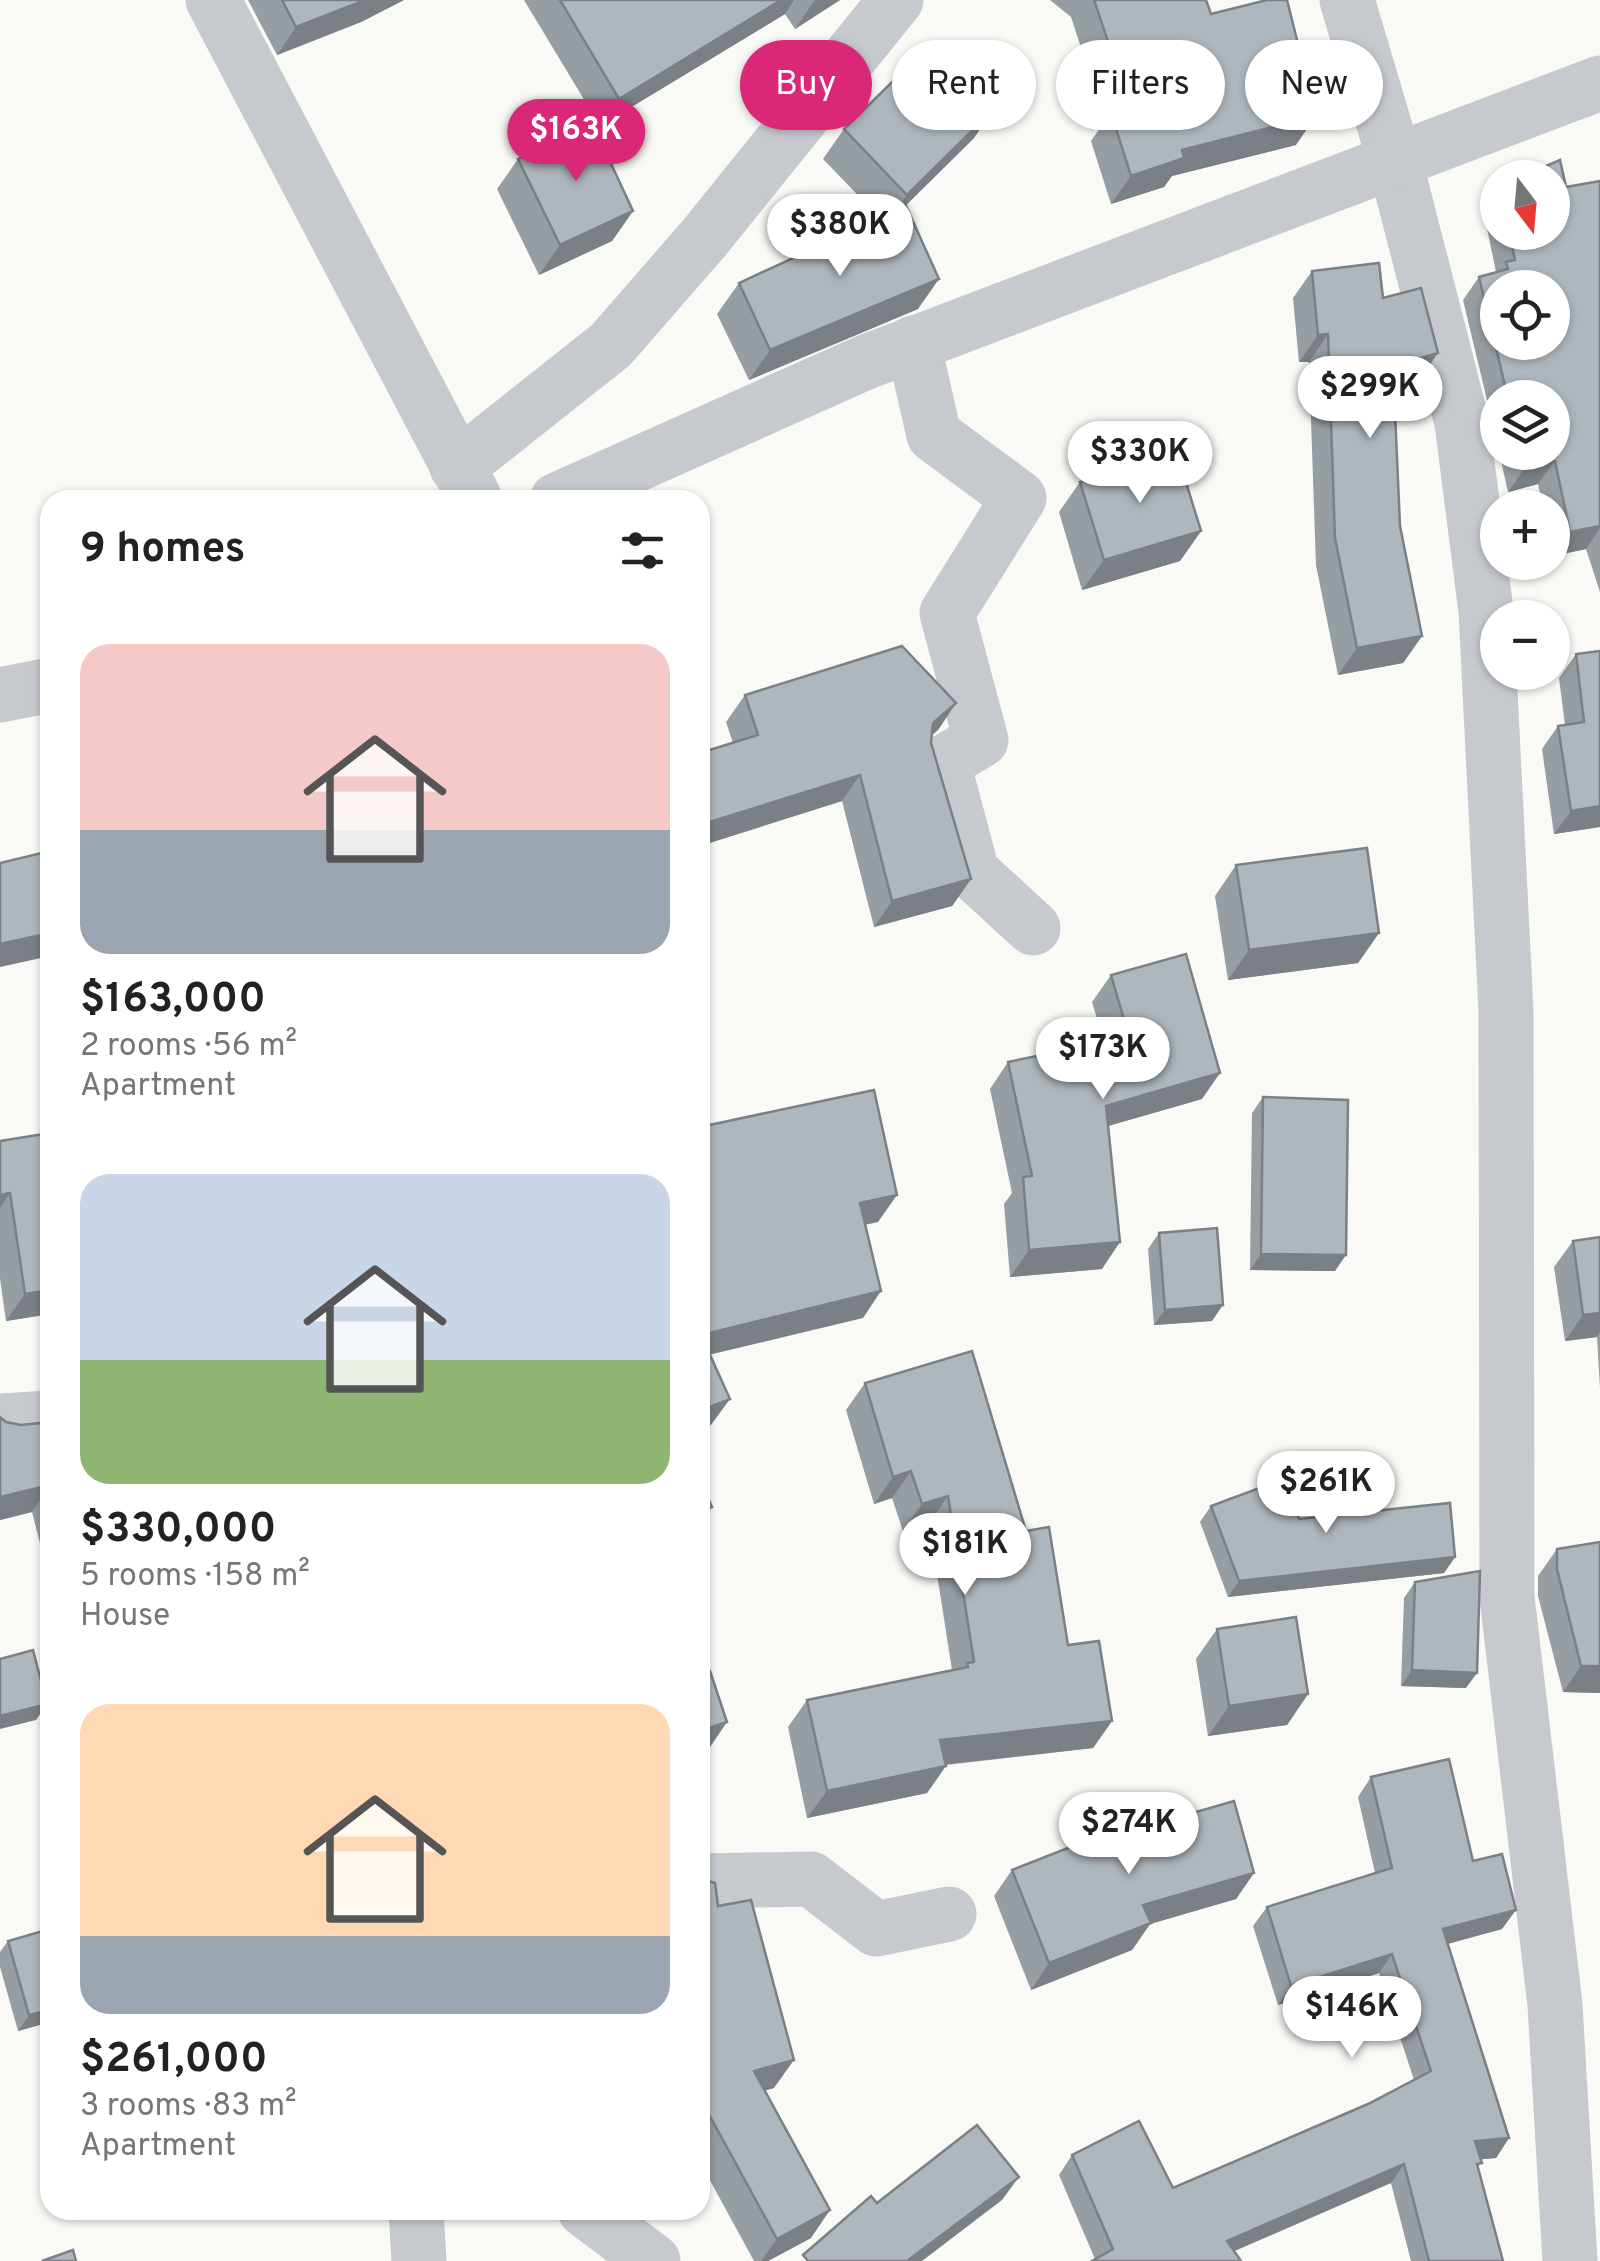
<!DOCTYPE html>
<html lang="en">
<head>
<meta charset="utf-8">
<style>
	:root { --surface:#fff; --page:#f6f6f6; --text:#222; --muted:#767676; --accent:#db2777 }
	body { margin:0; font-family:Overpass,sans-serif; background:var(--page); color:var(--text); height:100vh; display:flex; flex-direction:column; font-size:38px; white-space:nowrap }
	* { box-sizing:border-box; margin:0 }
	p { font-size:32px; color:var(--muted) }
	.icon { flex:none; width:55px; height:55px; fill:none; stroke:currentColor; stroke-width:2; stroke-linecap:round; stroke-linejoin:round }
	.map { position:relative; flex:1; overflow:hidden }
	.drawer { position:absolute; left:40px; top:490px; width:670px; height:1730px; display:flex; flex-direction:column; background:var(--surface); border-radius:30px; box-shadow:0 2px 8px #0004 }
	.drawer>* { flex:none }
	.top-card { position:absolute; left:740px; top:40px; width:710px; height:90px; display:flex; gap:20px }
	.needle { width:65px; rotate:164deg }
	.fabs { position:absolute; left:1480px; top:160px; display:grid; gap:20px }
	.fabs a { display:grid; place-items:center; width:90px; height:90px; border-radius:50%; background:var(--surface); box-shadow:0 2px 8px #0004; font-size:50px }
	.price { position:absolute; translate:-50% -85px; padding:0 22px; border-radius:35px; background:#fff; color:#222; font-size:32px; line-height:65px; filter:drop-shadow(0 2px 5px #0008) }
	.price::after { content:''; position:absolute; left:50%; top:60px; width:30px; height:22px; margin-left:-15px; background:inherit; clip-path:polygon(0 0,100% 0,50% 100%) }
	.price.selected { background:var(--accent); color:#fff }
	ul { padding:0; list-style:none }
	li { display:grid; align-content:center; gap:20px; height:530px; padding:0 40px }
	li span { display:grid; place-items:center; height:310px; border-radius:30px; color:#555 }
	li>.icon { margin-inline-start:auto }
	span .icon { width:180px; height:180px; fill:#fffc; stroke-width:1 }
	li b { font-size:42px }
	h2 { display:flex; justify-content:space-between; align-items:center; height:120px; padding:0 40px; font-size:42px }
	.pill { padding:0 35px; border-radius:45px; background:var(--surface); box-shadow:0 2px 8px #0004; font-size:35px; line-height:90px }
	.pill.selected { background:var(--accent); color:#fff }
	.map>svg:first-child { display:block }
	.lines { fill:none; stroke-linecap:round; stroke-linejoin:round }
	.minor { stroke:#c6cacf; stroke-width:55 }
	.wall { fill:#969da3 }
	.shaded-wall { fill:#7a8085 }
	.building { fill:#afb7be; stroke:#7a8085; stroke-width:2.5; fill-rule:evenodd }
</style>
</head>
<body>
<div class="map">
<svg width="1600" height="2261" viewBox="0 0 1600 2261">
	<rect width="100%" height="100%" fill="#f9f9f6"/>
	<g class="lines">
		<g class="minor">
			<path d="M213,0L474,497"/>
			<path d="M1347,0L1394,158L1462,423L1486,611L1506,1011L1507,1597L1555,2005L1570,2261"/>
			<path d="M913,343L934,435L1019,498L947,613L981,740L943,763L972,872L1033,928"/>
			<path d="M457,467L611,345L705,237L896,0"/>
			<path d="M557,500L866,362L1600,83"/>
			<path d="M0,695L50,685"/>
			<path d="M0,1421L50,1418"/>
			<path d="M700,1881L811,1879L876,1929L949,1914"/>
			<path d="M416,2210L419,2261"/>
			<path d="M585,2210L653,2261"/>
		</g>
	</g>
	<g class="wall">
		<path d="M248,0H404L361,22L277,55Z"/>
		<path d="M524,0H840L795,29L785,14L600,126Z"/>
		<path d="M1050,0H1206L1211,14L1296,145L1172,176L1164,187L1111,204L1091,141L1105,121L1071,17Z"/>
		<path d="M844,129L974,138L904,207L918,309L749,380L717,314L739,283L880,218L823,159Z"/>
		<path d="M518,159L633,211L612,241L539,275L497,189Z"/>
		<path d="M1600,181V592L1586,549L1553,556L1552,508H1543L1538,484L1508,492L1499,452H1552V398H1498V446L1463,300L1479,277L1496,272L1483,209L1498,188V232H1552L1566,187Z"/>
		<path d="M1312,271L1383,298L1419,380L1394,387L1400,526L1422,636L1403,663L1338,675L1316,565L1309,362H1299L1293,298Z"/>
		<path d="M1080,482L1201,531L1180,561L1082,590L1059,512Z"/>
		<path d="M1576,654L1600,827L1554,834L1542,749L1558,726L1565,725L1559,678Z"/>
		<path d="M745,695L956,703L938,730L932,734L931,743L971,879L952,906L874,927L842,801L700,846V753L733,743L726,722Z"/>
		<path d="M1236,865L1379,933L1358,963L1228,980L1215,896Z"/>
		<path d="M1111,975L1202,1099L1108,1126L1102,1269L1010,1277L1004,1204L1012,1193L990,1089L1008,1062L1104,1042L1092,1002Z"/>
		<path d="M1263,1097L1335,1271L1250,1270L1252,1113Z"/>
		<path d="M50,1133V1314L6,1321L0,1279V1141Z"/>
		<path d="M1159,1233L1212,1321L1154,1325L1148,1249Z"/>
		<path d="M1600,1237V1388L1597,1337L1565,1341L1554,1267L1573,1241Z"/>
		<path d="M865,1383L1026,1531L1068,1645L1112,1721L1093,1748L946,1765L927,1793L807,1818L788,1727L807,1700L952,1670L929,1523L903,1531L892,1498L874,1504L846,1410Z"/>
		<path d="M0,1417L6,1422L21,1425L50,1422V1582L32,1512L0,1520Z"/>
		<path d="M1211,1506L1299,1519L1455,1557L1444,1573L1228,1597L1200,1522Z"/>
		<path d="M1557,1549L1600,1693L1563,1692L1538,1596V1576Z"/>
		<path d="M1415,1582L1466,1688L1401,1686L1404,1598Z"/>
		<path d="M1217,1629L1308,1694L1287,1725L1208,1736L1196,1659Z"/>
		<path d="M1371,1777L1473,1861L1502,1929L1447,1944L1509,2138L1496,2158L1481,2159L1478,2168L1503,2261H1411L1391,2183L1095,2259L1059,2175L1072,2155L1173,2188L1368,2104L1414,2080L1379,1973L1278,2005L1253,1926L1267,1907L1375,1873L1358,1797Z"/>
		<path d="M1130,1831L1254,1873L1236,1899L1150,1924L1132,1950L1031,1990L994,1896L1012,1870Z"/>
		<path d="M700,1875L718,1906L774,2088L765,2090L811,2238L768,2261H754L700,2162Z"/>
		<path d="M50,1929V2022L18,2031L0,1967V1952L8,1941Z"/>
	</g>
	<g class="shaded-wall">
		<path d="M365,0H404L361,22L277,55L296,27Z"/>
		<path d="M781,0H794L785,14L600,126L619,99Z"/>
		<path d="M816,0H840L795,29L814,1Z"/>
		<path d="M995,108L974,138L886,225L907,195Z"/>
		<path d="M1316,116L1296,145L1172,176L1164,187L1111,204L1131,176L1182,150Z"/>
		<path d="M633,211L612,241L539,275L560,245Z"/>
		<path d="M939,279L918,309L749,380L770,350Z"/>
		<path d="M1328,334L1309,362H1299L1318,335Z"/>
		<path d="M1438,353L1419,380L1374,393L1393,366Z"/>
		<path d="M1555,461L1538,484L1508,492L1525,468Z"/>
		<path d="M1600,526V528L1586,549L1553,556L1570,532Z"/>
		<path d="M1201,531L1180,561L1082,590L1104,560Z"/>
		<path d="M1422,636L1403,663L1338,675L1357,648Z"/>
		<path d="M956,703L938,730L915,750L933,723Z"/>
		<path d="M860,775L842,801L700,846V825Z"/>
		<path d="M1600,806V827L1554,834L1571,811Z"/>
		<path d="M971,879L952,906L874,927L892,901Z"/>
		<path d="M50,933V956L0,967V944Z"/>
		<path d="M1379,933L1358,963L1228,980L1249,950Z"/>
		<path d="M1220,1073L1202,1099L1087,1132L1106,1106Z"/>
		<path d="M10,1193L0,1208V1195Z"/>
		<path d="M897,1195L878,1222L841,1230L860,1203Z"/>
		<path d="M1120,1242L1102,1269L1010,1277L1029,1250Z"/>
		<path d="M1261,1254L1346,1255L1335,1271L1250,1270Z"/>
		<path d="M50,1290V1314L6,1321L25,1294Z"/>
		<path d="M881,1291L863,1318L700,1357L701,1335Z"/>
		<path d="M1223,1305L1212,1321L1154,1325L1165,1310Z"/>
		<path d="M1600,1313V1332L1597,1337L1565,1341L1583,1315Z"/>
		<path d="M730,1399L711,1425L700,1430V1411Z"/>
		<path d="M911,1471L892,1498L874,1504L893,1477Z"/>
		<path d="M50,1485L32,1512L0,1520V1497Z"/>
		<path d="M948,1496L929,1523L903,1531L922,1504Z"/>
		<path d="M712,1507L700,1524V1512Z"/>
		<path d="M1455,1557L1444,1573L1228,1597L1239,1581Z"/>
		<path d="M1581,1666H1600V1693L1563,1692Z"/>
		<path d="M1412,1670L1477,1673L1466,1688L1401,1686Z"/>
		<path d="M1308,1694L1287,1725L1208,1736L1229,1706Z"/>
		<path d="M47,1704L36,1720L0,1729V1716Z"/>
		<path d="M1112,1721L1093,1748L921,1767L940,1740Z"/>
		<path d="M727,1722L708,1750L700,1753V1731Z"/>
		<path d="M946,1766L927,1793L807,1818L827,1791Z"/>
		<path d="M1254,1873L1236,1899L1150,1924L1132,1950L1031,1990L1049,1963L1143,1905Z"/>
		<path d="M1516,1910L1502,1929L1429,1949L1443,1929Z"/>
		<path d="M1392,1954L1379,1973L1278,2005L1291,1986Z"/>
		<path d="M50,2010V2022L18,2031L29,2015Z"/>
		<path d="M794,2060L774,2088L735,2099L754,2071Z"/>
		<path d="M1509,2138L1496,2158L1462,2161L1475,2141Z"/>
		<path d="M1404,2164L1391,2183L1214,2260L1227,2241Z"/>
		<path d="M1019,2177L1002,2200L922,2261H907Z"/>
		<path d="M830,2210L811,2238L768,2261H761L777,2239Z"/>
	</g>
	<g class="building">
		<path d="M282,0H365L296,27Z"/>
		<path d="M560,0H781L619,99Z"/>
		<path d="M1094,0H1206L1211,14L1267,0H1287L1316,116L1182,150L1184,158L1131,176L1111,113L1130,107Z"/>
		<path d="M931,44L995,108L907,195L844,129Z"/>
		<path d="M592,123L633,211L560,245L518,159Z"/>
		<path d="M1560,160L1566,187L1600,181V526L1570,532L1555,461L1525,468L1521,452H1552V398H1508L1479,277L1508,269L1506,262L1515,260L1509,232H1552V178H1518ZM1498,288H1552V342H1498Z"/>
		<path d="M906,206L939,279L770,350L739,283Z"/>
		<path d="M1379,263L1383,298L1421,288L1438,353L1393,366L1400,526L1422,636L1357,648L1335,538L1328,334L1318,335L1312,271Z"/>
		<path d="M1177,453L1201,531L1104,560L1080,482Z"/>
		<path d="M902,646L956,703L933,723L931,743L971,879L892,901L860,775L700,825V753L758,735L745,695Z"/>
		<path d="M1600,651V806L1571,811L1558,726L1584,722L1576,654Z"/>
		<path d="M1367,848L1379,933L1249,950L1236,865Z"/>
		<path d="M50,851V933L0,944V863Z"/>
		<path d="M1186,954L1220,1073L1106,1106L1120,1242L1029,1250L1023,1177L1032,1176L1008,1062L1129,1037L1111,975Z"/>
		<path d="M874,1090L897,1195L860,1203L881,1291L701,1335L730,1399L700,1411V1127Z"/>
		<path d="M1263,1097L1348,1100L1346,1255L1261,1254Z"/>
		<path d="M50,1133V1290L25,1294L10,1193L0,1195V1141Z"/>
		<path d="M1217,1228L1223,1305L1165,1310L1159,1233Z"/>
		<path d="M1600,1237V1313L1583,1315L1573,1241Z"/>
		<path d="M972,1351L1026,1531L1049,1527L1068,1645L1099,1641L1112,1721L940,1740L946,1766L827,1791L807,1700L968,1667L967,1663L974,1662L948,1496L922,1504L911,1471L893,1477L865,1383Z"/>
		<path d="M0,1417L6,1422L21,1425L50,1422V1485L0,1497Z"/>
		<path d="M1284,1479L1299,1519L1450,1503L1455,1557L1239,1581L1211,1506Z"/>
		<path d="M700,1480L712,1507L700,1512Z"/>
		<path d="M1600,1542V1666H1581L1557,1569V1549Z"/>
		<path d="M1480,1571L1477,1673L1412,1670L1415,1582Z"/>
		<path d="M1296,1617L1308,1694L1229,1706L1217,1629Z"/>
		<path d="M33,1650L47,1704L0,1716V1659Z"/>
		<path d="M710,1671L727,1722L700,1731V1674Z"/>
		<path d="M1449,1759L1473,1861L1502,1854L1516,1910L1443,1929L1509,2138L1475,2141L1482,2163L1477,2164L1503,2261H1429L1404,2164L1227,2241L1241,2261H1092L1113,2249L1072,2155L1139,2121L1173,2188L1368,2104L1431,2071L1392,1954L1291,1986L1267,1907L1392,1868L1371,1777Z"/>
		<path d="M1234,1801L1254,1873L1143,1905L1151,1923L1049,1963L1012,1870L1129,1824L1130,1831Z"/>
		<path d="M700,1875L704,1880L715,1883L718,1906L751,1900L794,2060L754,2071L830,2210L777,2239L700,2098Z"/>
		<path d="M50,1929V2010L29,2015L8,1941Z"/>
		<path d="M977,2125L1019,2177L907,2261H808L803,2255L871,2196L877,2203Z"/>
		<path d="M73,2250L76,2261H42Z"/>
	</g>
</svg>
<div class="fabs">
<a><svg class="needle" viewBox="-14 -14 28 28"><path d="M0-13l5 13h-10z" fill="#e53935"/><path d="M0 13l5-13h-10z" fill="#767676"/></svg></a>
<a><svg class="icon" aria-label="locate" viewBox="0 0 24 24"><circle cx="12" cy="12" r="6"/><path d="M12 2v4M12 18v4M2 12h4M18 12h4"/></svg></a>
<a><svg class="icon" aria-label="layers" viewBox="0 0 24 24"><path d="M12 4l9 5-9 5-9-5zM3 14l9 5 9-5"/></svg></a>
<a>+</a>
<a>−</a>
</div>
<b class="price selected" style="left:576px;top:184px">$163K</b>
<b class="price" style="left:840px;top:279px">$380K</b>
<b class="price" style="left:1370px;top:441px">$299K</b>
<b class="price" style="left:1140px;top:506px">$330K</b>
<b class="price" style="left:1103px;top:1102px">$173K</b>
<b class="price" style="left:1326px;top:1536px">$261K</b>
<b class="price" style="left:965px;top:1598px">$181K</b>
<b class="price" style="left:1129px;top:1877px">$274K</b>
<b class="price" style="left:1352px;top:2061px">$146K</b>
<div class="top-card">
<a class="pill selected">Buy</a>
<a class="pill">Rent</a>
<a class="pill">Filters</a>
<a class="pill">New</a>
</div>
<section class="drawer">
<h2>9 homes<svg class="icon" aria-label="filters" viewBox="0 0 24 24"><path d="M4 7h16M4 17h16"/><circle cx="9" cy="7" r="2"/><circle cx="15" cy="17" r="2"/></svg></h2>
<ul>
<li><span style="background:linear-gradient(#f6c9c9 60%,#9aa5b1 0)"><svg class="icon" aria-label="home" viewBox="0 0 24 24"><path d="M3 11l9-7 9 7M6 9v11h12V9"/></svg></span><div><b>$163,000</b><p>2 rooms · 56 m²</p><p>Apartment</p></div></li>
<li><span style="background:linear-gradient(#c9d6e8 60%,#8fb573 0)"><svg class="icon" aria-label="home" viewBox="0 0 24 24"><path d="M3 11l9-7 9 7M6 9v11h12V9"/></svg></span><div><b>$330,000</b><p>5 rooms · 158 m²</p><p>House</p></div></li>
<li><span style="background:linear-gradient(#ffd9b3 75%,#9aa5b1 0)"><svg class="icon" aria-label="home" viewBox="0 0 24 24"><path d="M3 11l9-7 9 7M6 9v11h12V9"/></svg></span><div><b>$261,000</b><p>3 rooms · 83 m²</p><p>Apartment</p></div></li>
</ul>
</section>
</div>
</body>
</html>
